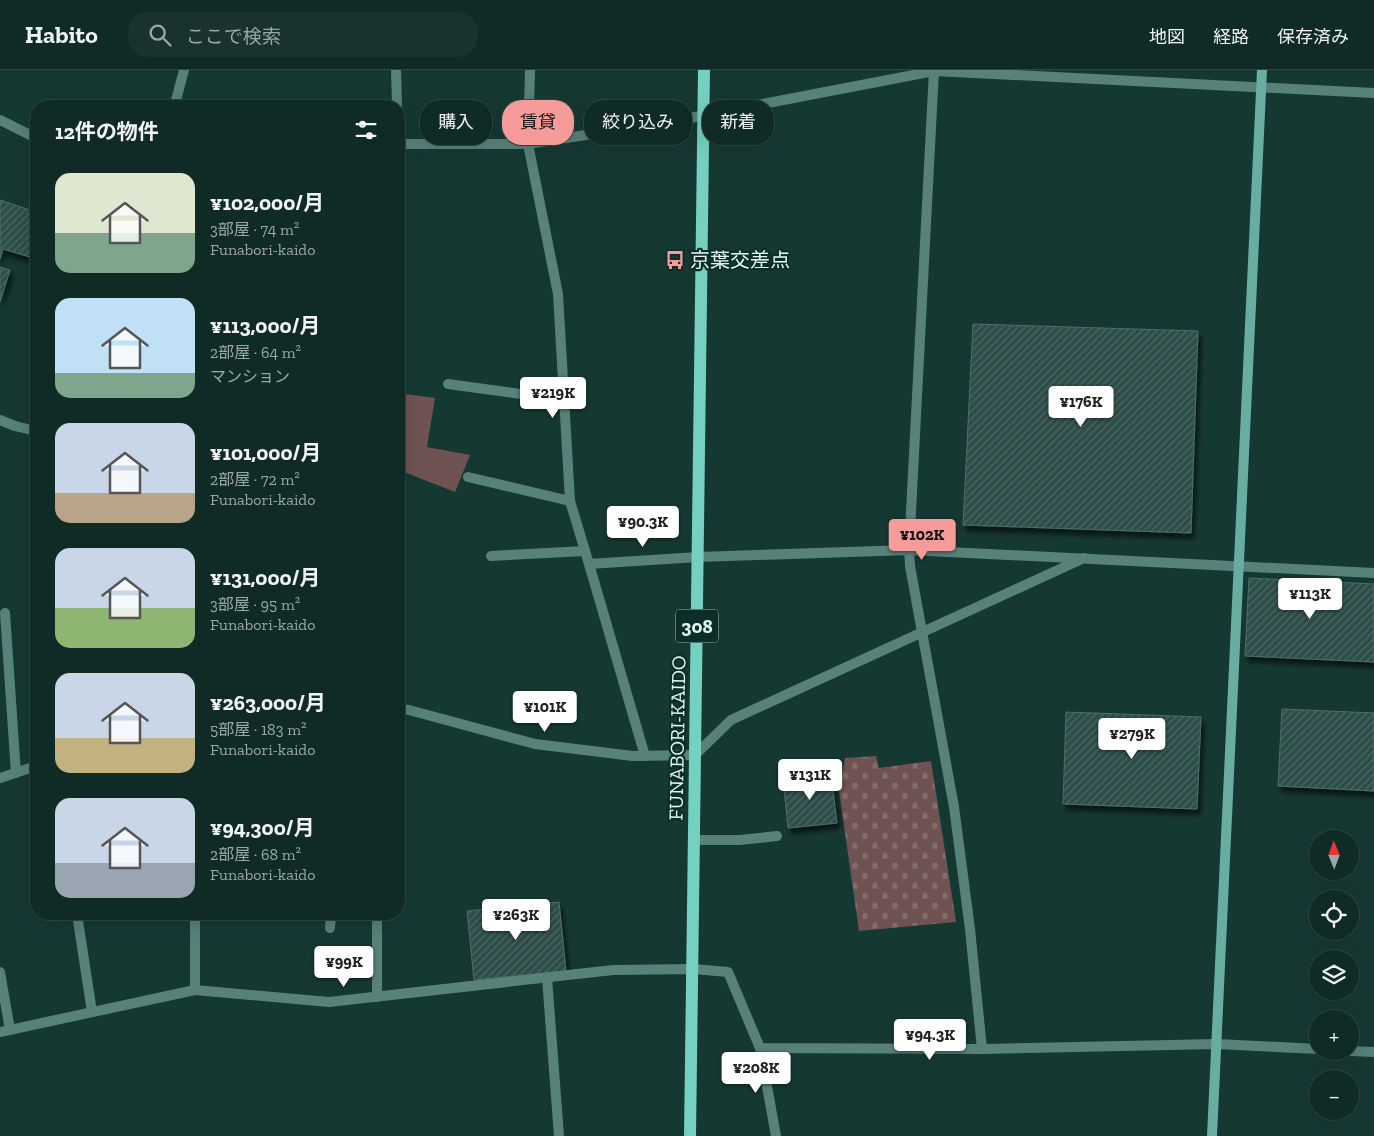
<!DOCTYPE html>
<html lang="ja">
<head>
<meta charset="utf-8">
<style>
	:root { --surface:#102a26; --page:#19322e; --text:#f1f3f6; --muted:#9ca7a7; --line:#304643; --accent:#f59b99 }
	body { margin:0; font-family:"Zilla Slab","Noto Sans JP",serif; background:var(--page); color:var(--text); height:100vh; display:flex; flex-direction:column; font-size:19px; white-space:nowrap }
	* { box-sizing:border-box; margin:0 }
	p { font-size:16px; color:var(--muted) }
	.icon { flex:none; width:28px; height:28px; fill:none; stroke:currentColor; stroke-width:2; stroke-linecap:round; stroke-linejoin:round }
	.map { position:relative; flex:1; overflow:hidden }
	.details { position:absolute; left:30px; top:30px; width:375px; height:820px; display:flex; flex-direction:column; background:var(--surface); border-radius:20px; box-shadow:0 5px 20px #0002,0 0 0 1px var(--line) }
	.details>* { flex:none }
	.banner { position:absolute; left:420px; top:30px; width:475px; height:45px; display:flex; gap:10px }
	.needle { width:32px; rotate:359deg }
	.fabs { position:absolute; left:1309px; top:760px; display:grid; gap:10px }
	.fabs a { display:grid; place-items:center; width:50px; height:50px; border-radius:50%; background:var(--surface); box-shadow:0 5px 20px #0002,0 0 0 1px var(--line); font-size:25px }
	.price { position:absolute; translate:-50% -42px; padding:0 11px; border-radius:5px; background:#fff; color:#222; font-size:16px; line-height:32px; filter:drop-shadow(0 1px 2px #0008) }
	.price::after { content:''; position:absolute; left:50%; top:30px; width:15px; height:11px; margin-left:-8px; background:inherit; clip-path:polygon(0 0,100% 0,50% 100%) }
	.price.on { background:var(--accent); color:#111 }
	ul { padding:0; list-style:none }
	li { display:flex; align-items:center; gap:15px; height:125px; padding:0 25px }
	li span { display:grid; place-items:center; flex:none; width:140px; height:100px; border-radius:15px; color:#555 }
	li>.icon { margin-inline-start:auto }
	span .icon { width:60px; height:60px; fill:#fffc; stroke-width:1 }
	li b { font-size:21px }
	h2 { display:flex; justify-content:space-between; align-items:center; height:60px; padding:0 25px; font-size:21px }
	.chip { padding:0 18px; border-radius:20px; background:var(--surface); box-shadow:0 5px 20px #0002,0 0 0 1px var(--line); font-size:18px; line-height:45px }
	.chip.on { background:var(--accent); color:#111 }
	header { display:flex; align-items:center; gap:30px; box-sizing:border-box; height:70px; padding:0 25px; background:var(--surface); border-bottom:1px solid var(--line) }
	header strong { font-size:24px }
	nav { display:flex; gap:28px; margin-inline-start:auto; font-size:18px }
	.search { width:350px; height:45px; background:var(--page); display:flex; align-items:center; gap:12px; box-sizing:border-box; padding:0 18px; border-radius:20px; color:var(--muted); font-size:19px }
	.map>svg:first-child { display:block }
	.green { fill:#6e5352 }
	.cemetery { fill:url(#cemetery-stones) }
	.building { fill:url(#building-hatch); stroke:#4d6f69; filter:url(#shadow) }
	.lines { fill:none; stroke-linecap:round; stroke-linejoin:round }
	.lane { stroke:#578179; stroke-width:10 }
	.street { stroke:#578179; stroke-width:10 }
	.secondary { stroke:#69ada2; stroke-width:10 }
	.primary { stroke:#75d0c1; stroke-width:12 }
	.labels { text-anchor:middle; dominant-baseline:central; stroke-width:4.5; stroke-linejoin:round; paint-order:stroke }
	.shield { fill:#0b2e29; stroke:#a3bbb6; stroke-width:1 }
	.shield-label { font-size:19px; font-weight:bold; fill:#e4f7f3 }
	.poi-label { font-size:20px; fill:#e4f7f3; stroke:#0b2e29; text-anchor:start }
	.street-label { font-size:20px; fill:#e4f7f3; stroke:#0b2e29 }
</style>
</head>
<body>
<header>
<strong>Habito</strong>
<div class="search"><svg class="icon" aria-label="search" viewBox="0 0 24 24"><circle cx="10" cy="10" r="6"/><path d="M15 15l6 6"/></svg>ここで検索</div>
<nav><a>地図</a><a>経路</a><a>保存済み</a></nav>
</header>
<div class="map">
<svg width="1374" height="1066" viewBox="0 0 1374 1066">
	<defs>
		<pattern id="cemetery-stones" width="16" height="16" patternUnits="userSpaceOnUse" patternTransform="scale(1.25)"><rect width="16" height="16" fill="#6e5352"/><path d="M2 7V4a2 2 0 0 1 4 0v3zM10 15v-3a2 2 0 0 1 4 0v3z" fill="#836c6b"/></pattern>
		<pattern id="building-hatch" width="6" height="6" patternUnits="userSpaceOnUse" patternTransform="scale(1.25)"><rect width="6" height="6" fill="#2d4e49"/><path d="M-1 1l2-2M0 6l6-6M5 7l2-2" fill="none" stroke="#4b6864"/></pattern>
		<filter id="shadow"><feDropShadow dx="3" dy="5.5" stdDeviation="2.5" flood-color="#0009"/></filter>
	</defs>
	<rect width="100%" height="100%" fill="#163833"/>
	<path class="green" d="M399,323L435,328L427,377L470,385L455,422L399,400Z"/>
	<path class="cemetery" d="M876,686L879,698L931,691L956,852L859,861L839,721L845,688Z"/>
	<g class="building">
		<path d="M0,130L36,142V189L3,179L0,189Z"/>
		<path d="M0,197L10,200L0,232Z"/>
		<path d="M973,254L1198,261L1191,463L963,455Z"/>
		<path d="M1249,508L1374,514V592L1245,586Z"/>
		<path d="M1282,639L1374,643V721L1278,716Z"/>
		<path d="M1066,642L1201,647L1197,739L1063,734Z"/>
		<path d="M831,703L837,753L788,758L783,708Z"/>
		<path d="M559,832L566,901L474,910L467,841Z"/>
	</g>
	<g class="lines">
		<g class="lane">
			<path d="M396,0L397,36"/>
			<path d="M448,314L565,330"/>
			<path d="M468,407L570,431"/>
			<path d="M491,486L585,481"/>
			<path d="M5,543L16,703"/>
			<path d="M695,685L731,650L1084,488"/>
			<path d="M694,770H740L777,766"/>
			<path d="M77,844L92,942"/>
			<path d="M377,844V927"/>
			<path d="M330,858L331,844"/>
			<path d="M0,902L10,960"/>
			<path d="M547,908L559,1066"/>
			<path d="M195,920V844"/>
		</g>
		<g class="street">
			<path d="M530,0L528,74L558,224L570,431L589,494L645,686"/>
			<path d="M934,0L909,480L910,496L954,737L970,859L982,979"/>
			<path d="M173,36L175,34L184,0"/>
			<path d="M0,50L36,68"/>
			<path d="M399,74H528L675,51L934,1L1374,23"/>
			<path d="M0,350L15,356L36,361"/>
			<path d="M589,494L698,487L909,480L1374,503"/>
			<path d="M399,639L409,640L535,674L633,686L695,685"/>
			<path d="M0,708L36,696"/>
			<path d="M0,962L195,920L329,932L613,900L693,899L728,902L760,978L982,979L1217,974L1318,979"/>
			<path d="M760,978L776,1066"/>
			<path d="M1350,981L1374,982"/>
		</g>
		<path class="secondary" d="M1212,1066L1262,0"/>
		<path class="primary" d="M690,1066L704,0"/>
	</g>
	<defs>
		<g id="bus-bare" transform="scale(1.5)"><path d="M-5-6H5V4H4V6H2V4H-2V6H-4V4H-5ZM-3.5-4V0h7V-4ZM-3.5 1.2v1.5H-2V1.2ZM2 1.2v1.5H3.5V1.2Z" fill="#f59b99" stroke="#0b2e29" stroke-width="2.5" paint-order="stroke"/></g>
	</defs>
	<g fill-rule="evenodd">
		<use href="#bus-bare" x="675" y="190"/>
	</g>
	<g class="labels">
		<rect class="shield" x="676" y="539.5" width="42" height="33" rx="4"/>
		<g class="shield-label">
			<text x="697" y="556">308</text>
		</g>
		<g class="poi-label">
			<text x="690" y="190">京葉交差点</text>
		</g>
		<g class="street-label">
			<text transform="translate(677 668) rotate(-89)">FUNABORI-KAIDO</text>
		</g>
	</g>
</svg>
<div class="fabs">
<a><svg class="needle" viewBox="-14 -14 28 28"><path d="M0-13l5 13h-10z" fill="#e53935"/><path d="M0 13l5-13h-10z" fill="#9ca7a7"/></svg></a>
<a><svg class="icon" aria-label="locate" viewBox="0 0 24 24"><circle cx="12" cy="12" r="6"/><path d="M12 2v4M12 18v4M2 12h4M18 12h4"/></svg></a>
<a><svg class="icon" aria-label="layers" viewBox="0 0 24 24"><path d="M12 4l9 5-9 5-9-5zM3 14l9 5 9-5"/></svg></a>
<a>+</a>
<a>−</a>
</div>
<b class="price" style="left:553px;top:349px">¥219K</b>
<b class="price" style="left:1081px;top:358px">¥176K</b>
<b class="price" style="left:643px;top:478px">¥90.3K</b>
<b class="price on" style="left:922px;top:491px">¥102K</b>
<b class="price" style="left:1310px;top:550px">¥113K</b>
<b class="price" style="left:545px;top:663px">¥101K</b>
<b class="price" style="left:1132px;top:690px">¥279K</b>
<b class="price" style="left:810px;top:731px">¥131K</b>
<b class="price" style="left:516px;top:871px">¥263K</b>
<b class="price" style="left:344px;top:918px">¥99K</b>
<b class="price" style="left:930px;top:991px">¥94.3K</b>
<b class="price" style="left:756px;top:1024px">¥208K</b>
<div class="banner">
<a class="chip">購入</a>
<a class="chip on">賃貸</a>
<a class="chip">絞り込み</a>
<a class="chip">新着</a>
</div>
<section class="details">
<h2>12件の物件<svg class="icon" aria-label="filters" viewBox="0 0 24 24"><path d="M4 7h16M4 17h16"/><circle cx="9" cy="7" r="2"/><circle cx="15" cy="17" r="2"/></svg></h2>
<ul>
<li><span style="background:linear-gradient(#dfe7d0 60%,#7fa58c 0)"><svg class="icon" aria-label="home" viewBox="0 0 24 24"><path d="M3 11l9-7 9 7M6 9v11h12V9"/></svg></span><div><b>¥102,000/月</b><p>3部屋 · 74 m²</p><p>Funabori-kaido</p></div></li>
<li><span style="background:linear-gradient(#bfe0f5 75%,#7fa58c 0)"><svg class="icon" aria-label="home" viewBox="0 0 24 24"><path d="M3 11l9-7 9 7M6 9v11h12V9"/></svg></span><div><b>¥113,000/月</b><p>2部屋 · 64 m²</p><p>マンション</p></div></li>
<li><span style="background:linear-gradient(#c9d6e8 70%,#b9a48a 0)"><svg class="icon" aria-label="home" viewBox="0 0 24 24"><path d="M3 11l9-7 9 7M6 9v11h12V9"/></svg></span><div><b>¥101,000/月</b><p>2部屋 · 72 m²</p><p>Funabori-kaido</p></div></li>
<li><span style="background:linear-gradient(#c9d6e8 60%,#8fb573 0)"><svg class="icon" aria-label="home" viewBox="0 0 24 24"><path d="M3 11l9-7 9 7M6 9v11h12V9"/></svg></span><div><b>¥131,000/月</b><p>3部屋 · 95 m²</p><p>Funabori-kaido</p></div></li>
<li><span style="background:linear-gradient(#c9d6e8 65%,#c2b280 0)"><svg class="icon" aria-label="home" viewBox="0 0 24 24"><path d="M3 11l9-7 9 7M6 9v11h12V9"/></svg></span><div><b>¥263,000/月</b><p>5部屋 · 183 m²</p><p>Funabori-kaido</p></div></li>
<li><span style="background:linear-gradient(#c9d6e8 65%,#9aa5b1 0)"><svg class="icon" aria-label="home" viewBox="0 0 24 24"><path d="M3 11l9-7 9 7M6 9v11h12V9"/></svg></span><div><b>¥94,300/月</b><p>2部屋 · 68 m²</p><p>Funabori-kaido</p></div></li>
</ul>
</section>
</div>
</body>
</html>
